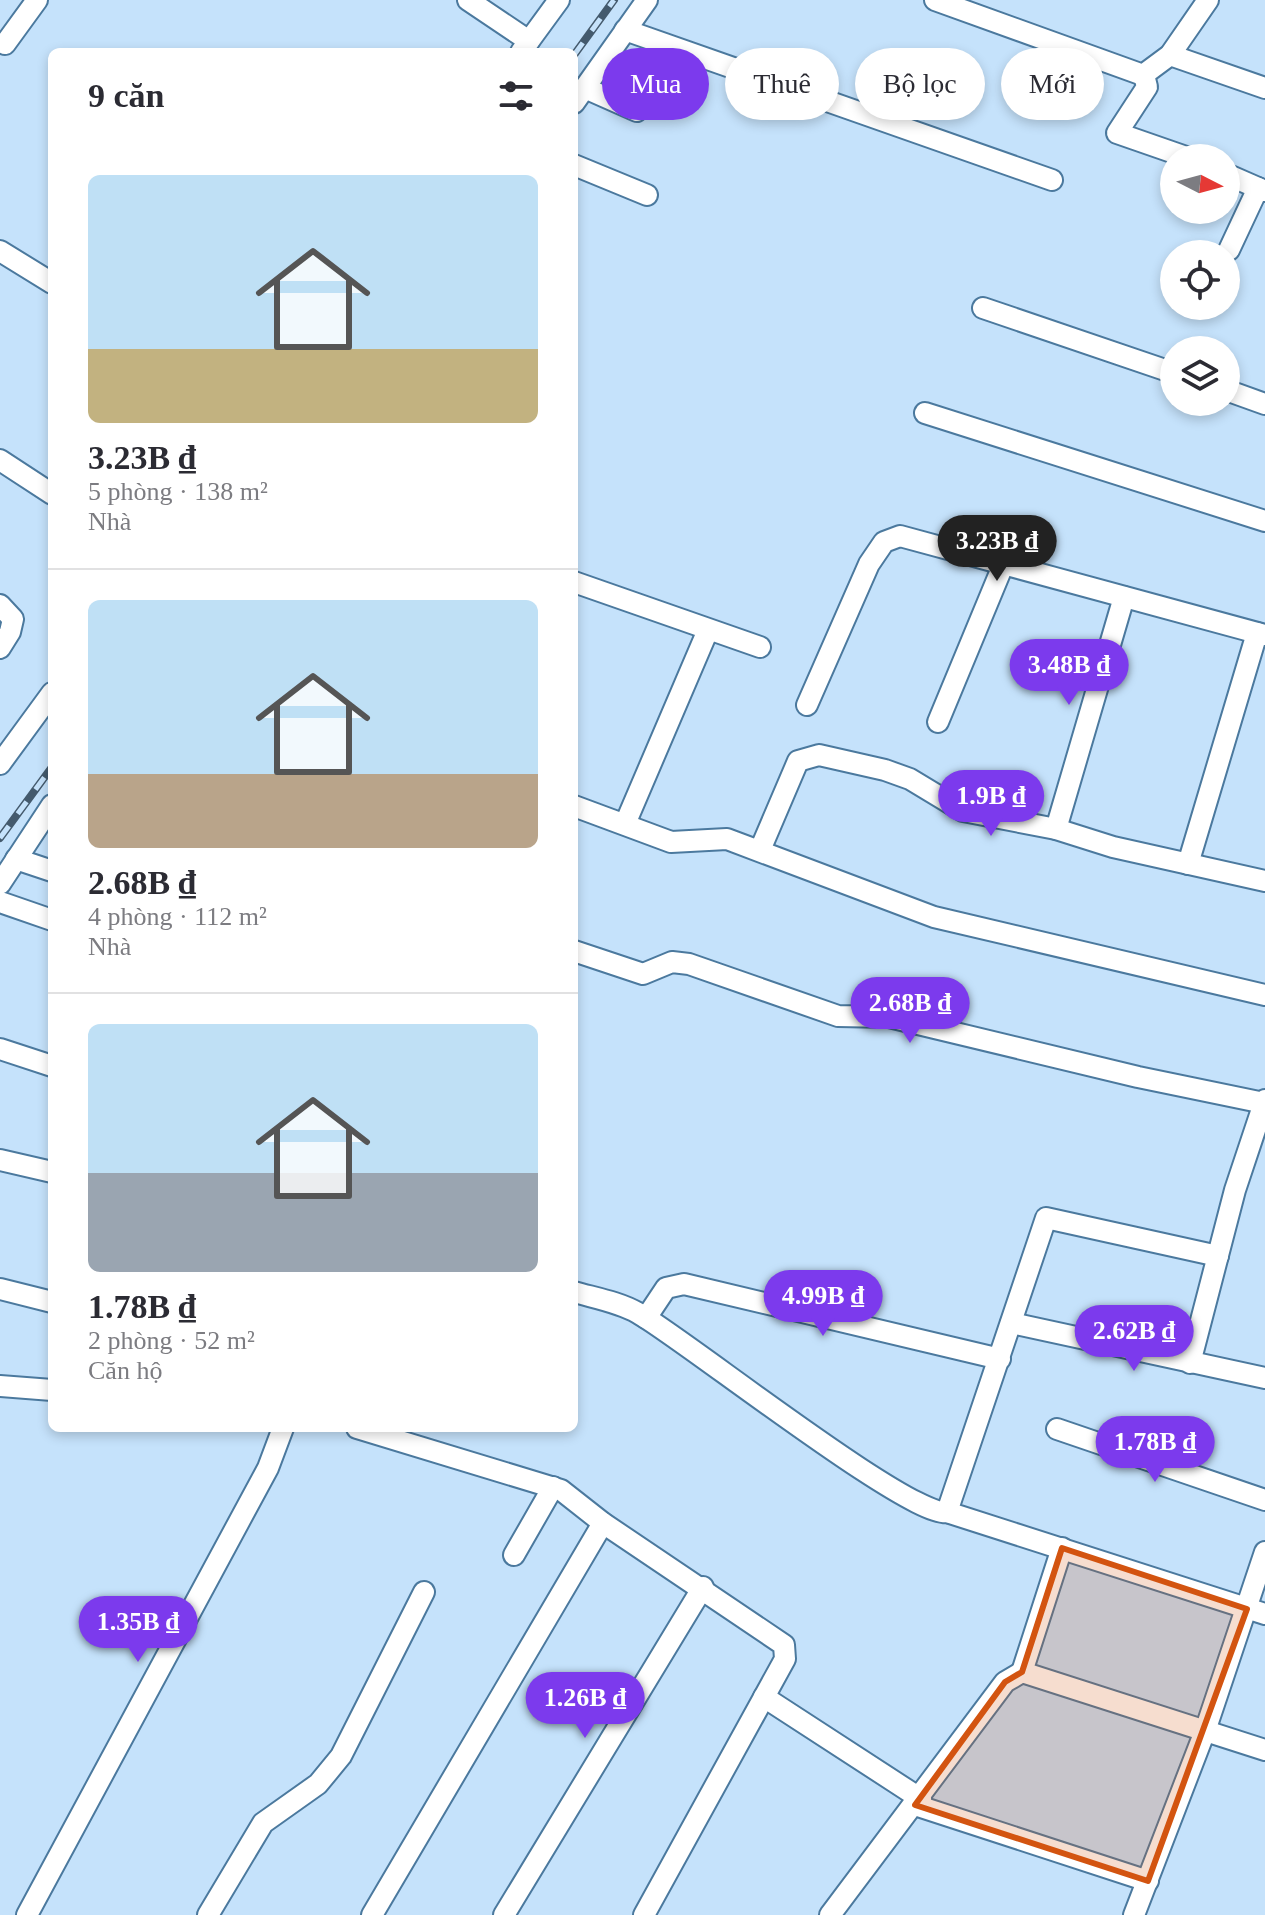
<!DOCTYPE html>
<html lang="vi">
<head>
<meta charset="utf-8">
<style>
	:root { --surface:#fff; --page:#f7f7f7; --text:#2b2b33; --muted:#7c7c81; --line:#e1e1e2; --accent:#7c3aed }
	body { margin:0; font-family:"Times New Roman",serif; background:var(--page); color:var(--text); height:100vh; display:flex; flex-direction:column; font-size:30px; white-space:nowrap }
	* { box-sizing:border-box; margin:0 }
	p { font-size:26px; color:var(--muted) }
	.icon { flex:none; width:44px; height:44px; fill:none; stroke:currentColor; stroke-width:2; stroke-linecap:round; stroke-linejoin:round }
	.map { position:relative; flex:1; overflow:hidden }
	.panel { position:absolute; left:48px; top:48px; width:530px; height:1384px; display:flex; flex-direction:column; background:var(--surface); border-radius:12px; box-shadow:0 4px 12px #0003 }
	.panel>* { flex:none }
	.top-card { position:absolute; left:602px; top:48px; width:542px; height:72px; display:flex; gap:16px }
	.needle { width:52px; rotate:96deg }
	.controls { position:absolute; left:1160px; top:144px; display:grid; gap:16px }
	.controls a { display:grid; place-items:center; width:80px; height:80px; border-radius:50%; background:var(--surface); box-shadow:0 4px 12px #0003; font-size:40px }
	.price { position:absolute; translate:-50% -68px; padding:0 18px; border-radius:28px; background:var(--accent); color:#fff; font-size:26px; line-height:52px; filter:drop-shadow(0 2px 4px #0008) }
	.price::after { content:''; position:absolute; left:50%; top:48px; width:24px; height:18px; margin-left:-12px; background:inherit; clip-path:polygon(0 0,100% 0,50% 100%) }
	.price.on { background:#222; color:#fff }
	ul { padding:0; list-style:none }
	li { display:grid; align-content:center; gap:16px; height:424px; padding:0 40px }
	li+li { border-top:2px solid var(--line) }
	li span { display:grid; place-items:center; height:248px; border-radius:12px; color:#555 }
	li>.icon { margin-inline-start:auto }
	span .icon { width:144px; height:144px; fill:#fffc; stroke-width:1 }
	li b { font-size:34px }
	h2 { display:flex; justify-content:space-between; align-items:center; height:96px; padding:0 40px; font-size:34px }
	.chip { padding:0 28px; border-radius:36px; background:var(--surface); box-shadow:0 4px 12px #0003; font-size:28px; line-height:72px }
	.chip.on { background:var(--accent); color:#fff }
	.map>svg:first-child { display:block }
	.lines { fill:none; stroke-linecap:round; stroke-linejoin:round }
	.minor-casing { stroke:#4b799e; stroke-width:24 }
	.minor { stroke:#fff; stroke-width:20 }
	.rail-casing { stroke:#445a6d; stroke-width:8 }
	.rail { stroke:#c5e2fb; stroke-width:5; stroke-dasharray:15; stroke-linecap:butt }
	.marked { fill:#d35410; fill-opacity:0.2; stroke:#d35410; stroke-width:6; stroke-linejoin:round }
</style>
</head>
<body>
<div class="map">
<svg width="1265" height="1915" viewBox="0 0 1265 1915">
	<rect width="100%" height="100%" fill="#c5e2fb"/>
	<g class="lines">
		<g class="minor-casing">
			<g id="minor">
				<path d="M468,0L529,41"/>
				<path d="M935,0L1143,75L1170,55L1208,0"/>
				<path d="M625,30L1052,180"/>
				<path d="M5,44L37,0"/>
				<path d="M521,52L559,0"/>
				<path d="M1170,55L1265,88"/>
				<path d="M1144,75L1147,87L1117,133L1189,158"/>
				<path d="M585,88L637,111"/>
				<path d="M574,103L647,0"/>
				<path d="M574,165L647,195"/>
				<path d="M1226,174L1265,191"/>
				<path d="M1229,250L1258,188"/>
				<path d="M0,251L52,283"/>
				<path d="M983,308L1174,373"/>
				<path d="M1226,390L1265,404"/>
				<path d="M925,413L1265,521"/>
				<path d="M0,460L52,494"/>
				<path d="M574,582L760,647"/>
				<path d="M0,605L13,619L10,632L0,648"/>
				<path d="M807,705L869,564L884,542L900,536L1265,635"/>
				<path d="M938,722L1004,563"/>
				<path d="M0,764L52,693"/>
				<path d="M574,806L671,842L727,839L934,917L1265,995"/>
				<path d="M625,824L708,630"/>
				<path d="M1056,829L1124,597"/>
				<path d="M760,850L798,761L819,755L885,770L910,779L963,811L1056,829L1113,847L1265,881"/>
				<path d="M16,859L52,871"/>
				<path d="M1188,864L1257,633"/>
				<path d="M0,884L52,805"/>
				<path d="M0,902L52,920"/>
				<path d="M574,951L643,974L672,962L689,964L838,1016L889,1017L1138,1077L1264,1103"/>
				<path d="M0,1049L52,1066"/>
				<path d="M0,1160L52,1172"/>
				<path d="M1218,1256L1046,1218L948,1509L950,1513L1265,1614"/>
				<path d="M0,1289L52,1302"/>
				<path d="M574,1292C595,1298 619,1302 638,1313C683,1338 916,1523 949,1512"/>
				<path d="M646,1318L666,1288L684,1284L1000,1359"/>
				<path d="M1011,1323L1265,1378"/>
				<path d="M1190,1363L1235,1190L1265,1100"/>
				<path d="M0,1386L52,1390"/>
				<path d="M357,1428L561,1490L603,1523L784,1645L785,1659L644,1915"/>
				<path d="M1057,1429L1265,1500"/>
				<path d="M514,1555L553,1487"/>
				<path d="M1022,1672L1062,1548"/>
				<path d="M764,1697L921,1799"/>
				<path d="M915,1805L1148,1881"/>
				<path d="M27,1915L268,1468L283,1428"/>
				<path d="M208,1915L263,1823L318,1784L341,1756L424,1592"/>
				<path d="M372,1915L603,1523"/>
				<path d="M504,1915L703,1587"/>
				<path d="M830,1915L1005,1682L1022,1672L1265,1750"/>
				<path d="M1134,1915L1205,1731L1265,1552"/>
			</g>
		</g>
		<use href="#minor" class="minor"/>
		<g class="rail-casing">
			<g id="rail">
				<path d="M574,55L614,0"/>
				<path d="M0,838L52,767"/>
			</g>
		</g>
		<use href="#rail" class="rail"/>
	</g>
	<path class="marked" d="M1062,1548L1247,1609L1148,1881L915,1805L1005,1682L1022,1672Z"/>
</svg>
<div class="controls">
<a><svg class="needle" viewBox="-14 -14 28 28"><path d="M0-13l5 13h-10z" fill="#e53935"/><path d="M0 13l5-13h-10z" fill="#7c7c81"/></svg></a>
<a><svg class="icon" aria-label="locate" viewBox="0 0 24 24"><circle cx="12" cy="12" r="6"/><path d="M12 2v4M12 18v4M2 12h4M18 12h4"/></svg></a>
<a><svg class="icon" aria-label="layers" viewBox="0 0 24 24"><path d="M12 4l9 5-9 5-9-5zM3 14l9 5 9-5"/></svg></a>
</div>
<b class="price on" style="left:997px;top:583px">3.23B ₫</b>
<b class="price" style="left:1069px;top:707px">3.48B ₫</b>
<b class="price" style="left:991px;top:838px">1.9B ₫</b>
<b class="price" style="left:910px;top:1045px">2.68B ₫</b>
<b class="price" style="left:823px;top:1338px">4.99B ₫</b>
<b class="price" style="left:1134px;top:1373px">2.62B ₫</b>
<b class="price" style="left:1155px;top:1484px">1.78B ₫</b>
<b class="price" style="left:138px;top:1664px">1.35B ₫</b>
<b class="price" style="left:585px;top:1740px">1.26B ₫</b>
<div class="top-card">
<a class="chip on">Mua</a>
<a class="chip">Thuê</a>
<a class="chip">Bộ lọc</a>
<a class="chip">Mới</a>
</div>
<section class="panel">
<h2>9 căn<svg class="icon" aria-label="filters" viewBox="0 0 24 24"><path d="M4 7h16M4 17h16"/><circle cx="9" cy="7" r="2"/><circle cx="15" cy="17" r="2"/></svg></h2>
<ul>
<li><span style="background:linear-gradient(#bfe0f5 70%,#c2b280 0)"><svg class="icon" aria-label="home" viewBox="0 0 24 24"><path d="M3 11l9-7 9 7M6 9v11h12V9"/></svg></span><div><b>3.23B ₫</b><p>5 phòng · 138 m²</p><p>Nhà</p></div></li>
<li><span style="background:linear-gradient(#bfe0f5 70%,#b9a48a 0)"><svg class="icon" aria-label="home" viewBox="0 0 24 24"><path d="M3 11l9-7 9 7M6 9v11h12V9"/></svg></span><div><b>2.68B ₫</b><p>4 phòng · 112 m²</p><p>Nhà</p></div></li>
<li><span style="background:linear-gradient(#bfe0f5 60%,#9aa5b1 0)"><svg class="icon" aria-label="home" viewBox="0 0 24 24"><path d="M3 11l9-7 9 7M6 9v11h12V9"/></svg></span><div><b>1.78B ₫</b><p>2 phòng · 52 m²</p><p>Căn hộ</p></div></li>
</ul>
</section>
</div>
</body>
</html>
